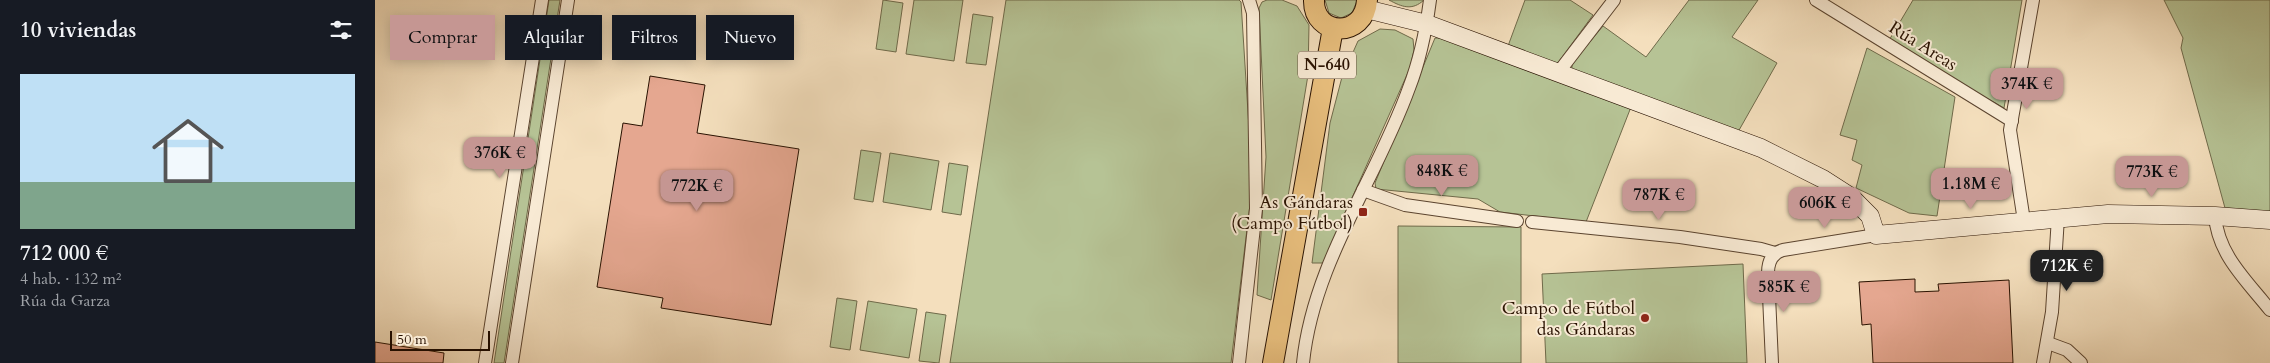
<!DOCTYPE html>
<html lang="es">
<head>
<meta charset="utf-8">
<style>
	:root { --surface:#171b24; --page:#20242c; --text:#f1f3f6; --muted:#9ea1a6; --line:#363941; --accent:#c59692 }
	body { margin:0; font-family:Cardo,serif; background:var(--page); color:var(--text); height:100vh; display:flex; flex-direction:column; font-size:19px; white-space:nowrap }
	* { box-sizing:border-box; margin:0 }
	p { font-size:16px; color:var(--muted) }
	.icon { flex:none; width:28px; height:28px; fill:none; stroke:currentColor; stroke-width:2; stroke-linecap:round; stroke-linejoin:round }
	.map { position:relative; flex:1; overflow:hidden }
	.drawer { display:flex; flex-direction:column; background:var(--surface); width:375px }
	.drawer>* { flex:none }
	.guide { position:absolute; left:15px; top:15px; width:475px; height:45px; display:flex; gap:10px }
	.scale { position:absolute; left:15px; bottom:12px; width:100px; box-sizing:border-box; padding-left:5px; border:2px solid #281100; border-top:0; font-size:14px; line-height:18px; white-space:nowrap; color:#281100; -webkit-text-stroke:4px #f8ead4; paint-order:stroke }
	.price { position:absolute; translate:-50% -42px; padding:0 11px; border-radius:10px; background:var(--accent); color:#111; font-size:16px; line-height:32px; filter:drop-shadow(0 1px 2px #0008) }
	.price::after { content:''; position:absolute; left:50%; top:30px; width:15px; height:11px; margin-left:-8px; background:inherit; clip-path:polygon(0 0,100% 0,50% 100%) }
	.price.current { background:#222; color:#fff }
	ul { padding:0; list-style:none }
	li { display:grid; align-content:center; gap:10px; height:265px; padding:0 20px }
	li+li { border-top:1px solid var(--line) }
	li span { display:grid; place-items:center; height:155px; border-radius:0px; color:#555 }
	li>.icon { margin-inline-start:auto }
	span .icon { width:90px; height:90px; fill:#fffc; stroke-width:1 }
	li b { font-size:21px }
	h2 { display:flex; justify-content:space-between; align-items:center; height:60px; padding:0 20px; font-size:21px }
	.pill { padding:0 18px; border-radius:0px; background:var(--surface); box-shadow:0 2px 12px #0003; font-size:18px; line-height:45px }
	.pill.current { background:var(--accent); color:#111 }
	main { display:flex; flex:1; min-height:0 }
	.map>svg:first-child { display:block }
	.green { fill:#b6c395; stroke:#6f6a4a }
	.building { fill:#e5a790; stroke:#281100 }
	.lines { fill:none; stroke-linecap:round; stroke-linejoin:round }
	.minor-casing { stroke:#5b442f; stroke-width:14 }
	.secondary-casing { stroke:#281100; stroke-width:19 }
	.trunk-casing { stroke:#281100; stroke-width:22 }
	.minor { stroke:#f8ead4; stroke-width:12 }
	.secondary { stroke:#f8ead4; stroke-width:18 }
	.trunk { stroke:#eac07e; stroke-width:20 }
	.poi-dot { fill:#8f2418; stroke:#f8ead4; stroke-width:2 }
	.labels { text-anchor:middle; dominant-baseline:central; stroke-width:4; stroke-linejoin:round; paint-order:stroke }
	.shield { fill:#f8ead4; stroke:#665240; stroke-width:1 }
	.shield-label { font-size:16px; font-weight:bold; fill:#281100 }
	.street-label { font-size:18px; fill:#281100; stroke:#f8ead4 }
	.poi-label { font-size:18px; fill:#281100; stroke:#f8ead4; text-anchor:end }
</style>
</head>
<body>
<main>
<section class="drawer">
<h2>10 viviendas<svg class="icon" aria-label="filters" viewBox="0 0 24 24"><path d="M4 7h16M4 17h16"/><circle cx="9" cy="7" r="2"/><circle cx="15" cy="17" r="2"/></svg></h2>
<ul>
<li><span style="background:linear-gradient(#bfe0f5 70%,#7fa58c 0)"><svg class="icon" aria-label="home" viewBox="0 0 24 24"><path d="M3 11l9-7 9 7M6 9v11h12V9"/></svg></span><div><b>712 000 €</b><p>4 hab. · 132 m²</p><p>Rúa da Garza</p></div></li>
</ul>
</section>
<div class="map">
<svg width="1895" height="363" viewBox="0 0 1895 363">
	<rect width="100%" height="100%" fill="#f4dfbd"/>
	<filter id="stains"><feTurbulence type="fractalNoise" baseFrequency=".004" numOctaves="4"/><feColorMatrix values="0 0 0 0 .2 0 0 0 0 .09 0 0 0 0 .02 0 0 0 .5 -.17"/></filter>
	<radialGradient id="worn" r=".72"><stop offset=".6" stop-color="#630" stop-opacity="0"/><stop offset="1" stop-color="#630" stop-opacity=".3"/></radialGradient>
	<g class="green">
		<path d="M174,0H185L129,363H119Z"/>
		<path d="M508,0L528,3L521,52L501,49Z"/>
		<path d="M539,0H588L579,61L531,54Z"/>
		<path d="M631,0H864L866,2L875,144V204L856,363H575Z"/>
		<path d="M892,0H907L922,6L934,25L933,75L896,300L882,295L891,157L884,8L887,2Z"/>
		<path d="M950,0H982V1L977,13L966,18L954,13Z"/>
		<path d="M1014,0H1049C1037,11 1027,7 1014,0Z"/>
		<path d="M1150,0H1195L1218,15L1182,64L1133,46Z"/>
		<path d="M1314,0H1383L1357,37L1402,63L1363,132L1197,73V65L1200,60L1228,26L1271,57Z"/>
		<path d="M1538,0H1647L1629,108L1513,42Z"/>
		<path d="M1789,0H1895V212L1850,208L1806,48L1808,38Z"/>
		<path d="M598,14L618,17L611,65L591,63Z"/>
		<path d="M1005,29L1020,30L1038,39L1039,50L1035,68L948,263H937L955,123L967,77L983,41Z"/>
		<path d="M1060,38H1067L1256,107L1211,222L1125,212L1103,199L1001,189L1000,183Z"/>
		<path d="M1492,48L1580,97L1562,216L1534,213L1481,188L1487,165L1477,160L1482,140L1465,135Z"/>
		<path d="M486,150L506,153L498,202L479,199Z"/>
		<path d="M515,153L564,161L556,210L508,202Z"/>
		<path d="M574,163L593,166L586,215L567,212Z"/>
		<path d="M1023,226L1146,227V363H1023Z"/>
		<path d="M1368,264L1372,363H1171L1167,274Z"/>
		<path d="M462,298L482,301L475,350L455,347Z"/>
		<path d="M493,301L542,309L534,358L485,350Z"/>
		<path d="M551,312L571,315L564,363L544,361Z"/>
	</g>
	<g class="building">
		<path d="M275,76L330,85L322,133L424,149L396,325L286,308L288,298L222,287L248,123L267,126Z"/>
		<path d="M1540,279V292L1564,291L1563,284L1634,280L1638,363H1498L1496,324L1487,325L1484,282Z"/>
		<path d="M0,342L69,353L68,363H0Z"/>
	</g>
	<g class="lines">
		<g class="minor-casing">
			<g id="minor">
				<path d="M1441,0L1637,121"/>
				<path d="M1183,73L1239,0"/>
				<path d="M988,190L1030,205L1142,221"/>
				<path d="M1840,216C1843,255 1872,281 1895,310"/>
				<path d="M1649,221L1635,130L1658,0"/>
				<path d="M1157,222L1305,237L1386,249L1400,253"/>
				<path d="M1673,343L1692,350L1706,363"/>
				<path d="M110,363L167,0"/>
				<path d="M137,363L193,0"/>
				<path d="M864,363L881,209L878,13L874,0"/>
				<path d="M928,363C938,263 1001,180 1034,88C1045,60 1051,30 1055,0"/>
				<path d="M1397,363L1393,273C1393,262 1397,253 1408,250L1501,235"/>
				<path d="M1668,363L1677,312L1683,217"/>
			</g>
		</g>
		<g class="secondary-casing">
			<path id="secondary" d="M991,9L1052,24L1386,148L1448,179L1476,197L1495,216L1501,235L1733,214L1840,216L1895,220"/>
		</g>
		<g class="trunk-casing">
			<g id="trunk">
				<path d="M939,0C938,37 990,39 992,0"/>
				<path d="M898,363L958,28"/>
			</g>
		</g>
		<use href="#minor" class="minor"/>
		<use href="#secondary" class="secondary"/>
		<use href="#trunk" class="trunk"/>
	</g>
	<g class="poi-dot">
		<rect x="983" y="207" width="10" height="10" rx="2.5"/>
		<circle cx="1270" cy="318" r="5"/>
	</g>
	<g class="labels">
		<rect class="shield" x="923" y="51.5" width="58" height="27" rx="4"/>
		<g class="shield-label">
			<text x="952" y="65">N-640</text>
		</g>
		<g class="street-label">
			<text transform="translate(1548 46) rotate(32)">Rúa Areas</text>
		</g>
		<g class="poi-label">
			<text x="978" y="202">As Gándaras<tspan x="978" dy="21">(Campo Fútbol)</tspan></text>
			<text x="1260" y="308">Campo de Fútbol<tspan x="1260" dy="21">das Gándaras</tspan></text>
		</g>
	</g>
	<rect width="100%" height="100%" filter="url(#stains)"/>
	<rect width="100%" height="100%" fill="url(#worn)"/>
</svg>
<div class="scale">50 m</div>
<b class="price" style="left:1652px;top:110px">374K €</b>
<b class="price" style="left:125px;top:179px">376K €</b>
<b class="price" style="left:1067px;top:197px">848K €</b>
<b class="price" style="left:1777px;top:198px">773K €</b>
<b class="price" style="left:1596px;top:210px">1.18M €</b>
<b class="price" style="left:322px;top:212px">772K €</b>
<b class="price" style="left:1284px;top:221px">787K €</b>
<b class="price" style="left:1450px;top:229px">606K €</b>
<b class="price current" style="left:1692px;top:292px">712K €</b>
<b class="price" style="left:1409px;top:313px">585K €</b>
<div class="guide">
<a class="pill current">Comprar</a>
<a class="pill">Alquilar</a>
<a class="pill">Filtros</a>
<a class="pill">Nuevo</a>
</div>
</div>
</main>
</body>
</html>
